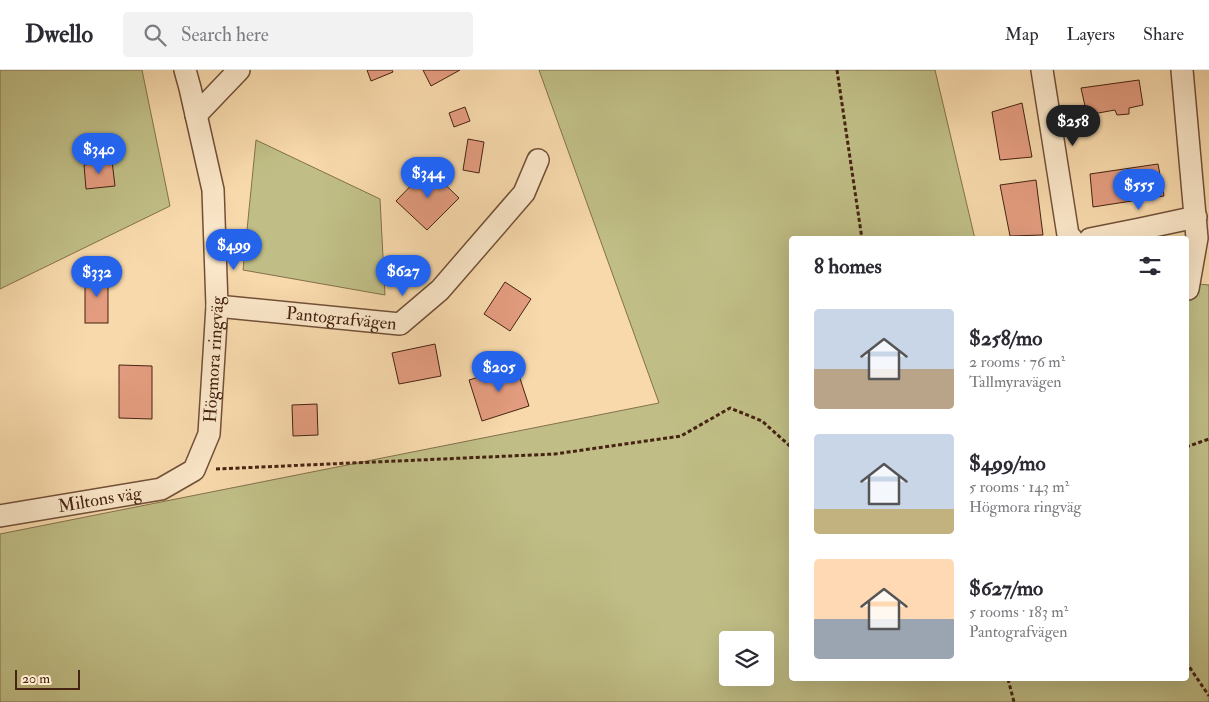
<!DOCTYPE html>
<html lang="en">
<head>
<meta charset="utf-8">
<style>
	:root { --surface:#fff; --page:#f2f2f3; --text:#2b2b33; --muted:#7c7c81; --line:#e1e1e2; --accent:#2563eb }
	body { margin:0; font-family:"IM FELL Double Pica",serif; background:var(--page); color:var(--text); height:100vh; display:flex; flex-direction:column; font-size:19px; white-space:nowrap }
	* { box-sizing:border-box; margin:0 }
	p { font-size:16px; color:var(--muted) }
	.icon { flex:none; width:28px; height:28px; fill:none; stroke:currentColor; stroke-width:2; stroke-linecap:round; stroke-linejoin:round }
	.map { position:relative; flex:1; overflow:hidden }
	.details { position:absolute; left:789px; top:166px; width:400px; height:445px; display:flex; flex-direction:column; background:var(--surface); border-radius:5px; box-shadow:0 5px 20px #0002 }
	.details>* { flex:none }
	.buttons { position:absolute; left:719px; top:561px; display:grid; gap:10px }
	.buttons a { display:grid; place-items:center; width:55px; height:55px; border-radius:5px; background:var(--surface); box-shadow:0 5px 20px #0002; font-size:25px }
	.scale { position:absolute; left:15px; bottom:12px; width:65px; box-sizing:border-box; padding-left:5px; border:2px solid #462312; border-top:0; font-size:14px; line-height:18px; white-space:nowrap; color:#462312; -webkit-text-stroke:4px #fae6c8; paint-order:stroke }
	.price { position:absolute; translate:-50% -42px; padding:0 11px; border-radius:18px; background:var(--accent); color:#fff; font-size:16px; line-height:32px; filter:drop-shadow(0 1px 2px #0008) }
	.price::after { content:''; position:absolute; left:50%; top:30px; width:15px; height:11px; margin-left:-8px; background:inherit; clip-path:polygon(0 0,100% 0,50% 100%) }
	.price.current { background:#222; color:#fff }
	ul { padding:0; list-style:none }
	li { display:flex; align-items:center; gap:15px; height:125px; padding:0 25px }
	li span { display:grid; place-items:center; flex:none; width:140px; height:100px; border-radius:5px; color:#555 }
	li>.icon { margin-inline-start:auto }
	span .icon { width:60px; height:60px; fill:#fffc; stroke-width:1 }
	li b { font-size:21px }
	h2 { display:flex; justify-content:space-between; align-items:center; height:60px; padding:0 25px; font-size:21px }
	header { display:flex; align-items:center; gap:30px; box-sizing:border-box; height:70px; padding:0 25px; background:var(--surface); border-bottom:1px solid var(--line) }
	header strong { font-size:24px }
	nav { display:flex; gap:28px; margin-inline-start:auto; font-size:18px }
	.search { width:350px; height:45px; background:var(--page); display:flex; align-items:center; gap:12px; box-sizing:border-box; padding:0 18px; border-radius:5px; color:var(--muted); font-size:19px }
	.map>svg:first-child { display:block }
	.green { fill:#c0be86; stroke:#83704c; fill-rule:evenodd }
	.building { fill:#e39c7f; stroke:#462312 }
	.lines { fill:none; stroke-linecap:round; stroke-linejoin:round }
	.street-casing { stroke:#725038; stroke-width:24 }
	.path { stroke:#462312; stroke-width:3; stroke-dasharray:4 2.5; stroke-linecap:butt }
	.street { stroke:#fae6c8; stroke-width:21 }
	.labels { text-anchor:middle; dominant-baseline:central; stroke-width:5; stroke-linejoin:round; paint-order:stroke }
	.street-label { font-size:18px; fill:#462312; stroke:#fae6c8 }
</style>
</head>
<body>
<header>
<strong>Dwello</strong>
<div class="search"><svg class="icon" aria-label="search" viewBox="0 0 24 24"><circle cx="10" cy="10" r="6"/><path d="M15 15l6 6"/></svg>Search here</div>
<nav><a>Map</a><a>Layers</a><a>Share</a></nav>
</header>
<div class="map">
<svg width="1209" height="632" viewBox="0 0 1209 632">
	<rect width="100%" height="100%" fill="#f7d9ab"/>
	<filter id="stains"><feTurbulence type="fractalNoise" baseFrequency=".004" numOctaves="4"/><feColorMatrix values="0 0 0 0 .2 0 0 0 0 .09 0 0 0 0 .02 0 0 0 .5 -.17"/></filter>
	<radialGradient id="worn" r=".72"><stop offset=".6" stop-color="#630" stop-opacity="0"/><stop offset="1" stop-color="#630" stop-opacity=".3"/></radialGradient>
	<g class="green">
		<path d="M0,0H142L170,136L0,219Z"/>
		<path d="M539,0H935L975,169H791V609H1186V213L1209,215V632H0V464L659,333ZM728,570H765V608H728Z"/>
		<path d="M256,70L380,129L385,225L243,200Z"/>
	</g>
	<g class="building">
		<path d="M367,0H392L393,2L371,11Z"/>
		<path d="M423,0H460L431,16Z"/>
		<path d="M1139,10L1143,35L1129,38V44L1117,45L1115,40L1087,45L1081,18Z"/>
		<path d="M1022,33L1032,87L1000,90L992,42Z"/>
		<path d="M465,37L470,51L454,57L449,43Z"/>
		<path d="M468,69L484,72L479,103L463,100Z"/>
		<path d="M112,91L115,116L86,119L84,95Z"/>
		<path d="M1158,94L1164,126L1093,137L1090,104Z"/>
		<path d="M428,98L459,128L427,160L396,131Z"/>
		<path d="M1036,110L1043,165L1010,166L1000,115Z"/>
		<rect x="85" y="204" width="23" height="49"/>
		<path d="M505,212L531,229L510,261L484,244Z"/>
		<path d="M435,274L441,306L399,314L392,283Z"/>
		<path d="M119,295L152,296V349L119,348Z"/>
		<path d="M516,296L529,336L482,351L469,310Z"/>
		<path d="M317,334L318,365L293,366L292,335Z"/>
	</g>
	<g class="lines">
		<g class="street-casing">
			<g id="street">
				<path d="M1042,0L1068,165L1072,169"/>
				<path d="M1182,0L1197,168L1188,219"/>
				<path d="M196,45L239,0"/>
				<path d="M1090,169L1140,159L1196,147"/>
				<path id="s1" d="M217,236L400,254L440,220L524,123L538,90"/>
				<path id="s2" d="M0,446L161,419L194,400L209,364L217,236L213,120L190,18L185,0"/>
			</g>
		</g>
		<g class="path">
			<path d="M837,0L862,169"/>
			<path d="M1186,377L1209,369"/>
			<path d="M216,399L555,384L681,366L730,338L762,351L791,377"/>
			<path d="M1186,592L1209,626"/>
			<path d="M1008,609L1014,632"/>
		</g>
		<use href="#street" class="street"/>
	</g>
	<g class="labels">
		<g class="street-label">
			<text stroke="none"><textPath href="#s1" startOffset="125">Pantografvägen</textPath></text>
			<text stroke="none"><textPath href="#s2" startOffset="315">Högmora ringväg</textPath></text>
			<text stroke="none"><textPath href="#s2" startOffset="101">Miltons väg</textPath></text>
		</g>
	</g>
	<rect width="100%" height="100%" filter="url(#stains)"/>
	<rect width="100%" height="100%" fill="url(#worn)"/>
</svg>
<div class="buttons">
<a><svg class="icon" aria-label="layers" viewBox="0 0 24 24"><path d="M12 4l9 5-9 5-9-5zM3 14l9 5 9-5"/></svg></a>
</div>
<div class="scale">20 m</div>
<b class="price current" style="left:1073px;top:77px">$258</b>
<b class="price" style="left:99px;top:105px">$340</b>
<b class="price" style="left:428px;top:129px">$344</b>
<b class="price" style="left:1139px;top:141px">$555</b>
<b class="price" style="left:234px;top:201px">$499</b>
<b class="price" style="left:403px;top:227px">$627</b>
<b class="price" style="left:97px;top:228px">$332</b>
<b class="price" style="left:499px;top:323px">$205</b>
<section class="details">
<h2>8 homes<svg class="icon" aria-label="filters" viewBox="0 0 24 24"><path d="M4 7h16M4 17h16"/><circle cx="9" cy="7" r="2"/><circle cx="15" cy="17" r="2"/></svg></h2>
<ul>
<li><span style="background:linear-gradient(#c9d6e8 60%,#b9a48a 0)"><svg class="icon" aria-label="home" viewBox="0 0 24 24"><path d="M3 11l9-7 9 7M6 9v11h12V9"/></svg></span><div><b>$258/mo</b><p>2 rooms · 76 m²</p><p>Tallmyravägen</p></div></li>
<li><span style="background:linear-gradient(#c9d6e8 75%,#c2b280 0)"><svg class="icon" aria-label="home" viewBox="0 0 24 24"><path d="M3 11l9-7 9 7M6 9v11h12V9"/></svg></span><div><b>$499/mo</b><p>5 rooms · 143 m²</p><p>Högmora ringväg</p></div></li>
<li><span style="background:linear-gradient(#ffd9b3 60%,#9aa5b1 0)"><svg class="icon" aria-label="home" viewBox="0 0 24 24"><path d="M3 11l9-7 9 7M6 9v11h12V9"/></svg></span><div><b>$627/mo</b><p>5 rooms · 183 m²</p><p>Pantografvägen</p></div></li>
</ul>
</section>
</div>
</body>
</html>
